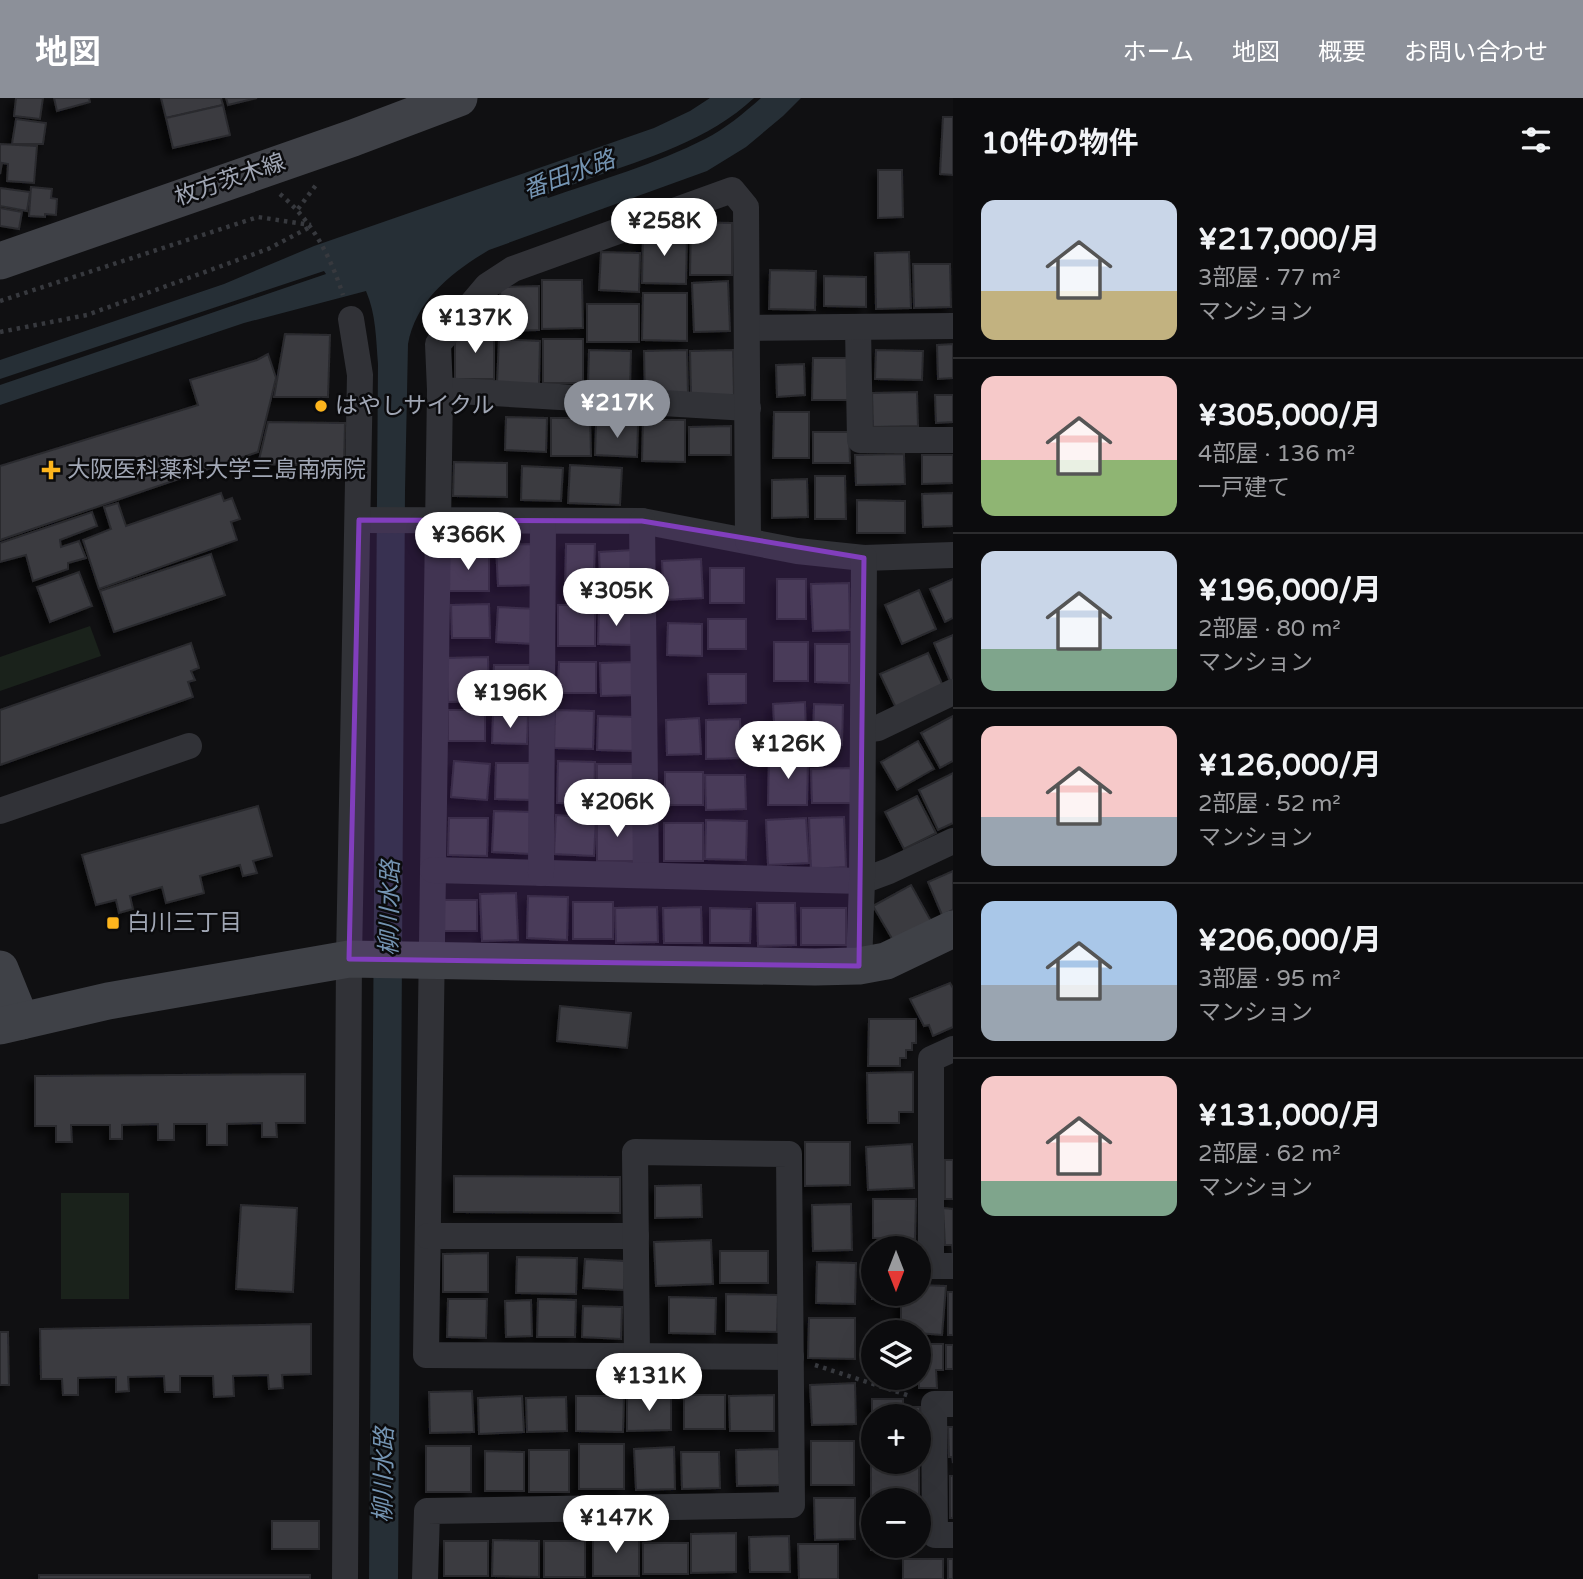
<!DOCTYPE html>
<html lang="ja">
<head>
<meta charset="utf-8">
<style>
	:root { --surface:#0c0c0e; --page:#151517; --text:#f1f3f6; --muted:#9a9b9e; --line:#2c2c2e; --accent:#8c9099 }
	body { margin:0; font-family:"Varela Round","Noto Sans JP",sans-serif; background:var(--page); color:var(--text); height:100vh; display:flex; flex-direction:column; font-size:26px; white-space:nowrap }
	* { box-sizing:border-box; margin:0 }
	p { font-size:23px; color:var(--muted) }
	.icon { flex:none; width:38px; height:38px; fill:none; stroke:currentColor; stroke-width:2; stroke-linecap:round; stroke-linejoin:round }
	.map { position:relative; flex:1; overflow:hidden }
	.side { display:flex; flex-direction:column; background:var(--surface); width:630px }
	.side>* { flex:none }
	.needle { width:46px; rotate:180deg }
	.controls { position:absolute; left:861px; top:1138px; display:grid; gap:14px }
	.controls a { display:grid; place-items:center; width:70px; height:70px; border-radius:50%; background:var(--surface); box-shadow:0 7px 28px #0002,0 0 0 2px var(--line); font-size:35px }
	.price { position:absolute; translate:-50% -60px; padding:0 16px; border-radius:24px; background:#fff; color:#222; font-size:23px; line-height:46px; filter:drop-shadow(0 2px 4px #0008) }
	.price::after { content:''; position:absolute; left:50%; top:42px; width:21px; height:16px; margin-left:-10px; background:inherit; clip-path:polygon(0 0,100% 0,50% 100%) }
	.price.current { background:var(--accent); color:#fff }
	ul { padding:0; list-style:none }
	li { display:flex; align-items:center; gap:21px; height:175px; padding:0 28px }
	li+li { border-top:2px solid var(--line) }
	li span { display:grid; place-items:center; flex:none; width:196px; height:140px; border-radius:14px; color:#555 }
	li>.icon { margin-inline-start:auto }
	span .icon { width:84px; height:84px; fill:#fffc; stroke-width:1 }
	li b { font-size:30px }
	h2 { display:flex; justify-content:space-between; align-items:center; height:84px; padding:0 28px; font-size:30px }
	header { display:flex; align-items:center; gap:42px; box-sizing:border-box; height:98px; padding:0 35px; background:var(--accent); color:#fff }
	header strong { font-size:33px }
	nav { display:flex; gap:38px; margin-inline-start:auto; font-size:24px }
	main { display:flex; flex:1; min-height:0 }
	.map>svg:first-child { display:block }
	.green { fill:#1a221b }
	.water { fill:#262f36 }
	.building { fill:#3a3b40; stroke:#2a2a2e; stroke-width:2; filter:url(#shadow) }
	.lines { fill:none; stroke-linecap:round; stroke-linejoin:round }
	.path { stroke:#37393e; stroke-width:4.5; stroke-dasharray:3.5 5; stroke-linecap:butt }
	.street { stroke:#313237; stroke-width:26 }
	.secondary { stroke:#3f4147; stroke-width:37 }
	.marked { fill:#813ebd; fill-opacity:0.2; stroke:#813ebd; stroke-width:5; stroke-linejoin:round }
	.poi-dot { fill:#fdb51d; stroke:#0b0b0d; stroke-width:2.5 }
	.labels { text-anchor:middle; dominant-baseline:central; stroke-width:5; stroke-linejoin:round; paint-order:stroke }
	.street-label { font-size:23px; fill:#a0a6b4; stroke:#0b0b0d }
	.poi-label { font-size:23px; fill:#a0a6b4; stroke:#0b0b0d; text-anchor:start }
	.water-label { font-size:24px; font-style:italic; fill:#7494b2; stroke:#0b0b0d }
</style>
</head>
<body>
<header>
<strong>地図</strong>
<nav><a>ホーム</a><a>地図</a><a>概要</a><a>お問い合わせ</a></nav>
</header>
<main>
<div class="map">
<svg width="953" height="1481" viewBox="0 0 953 1481">
	<defs>
		<filter id="shadow"><feDropShadow dx="-6" dy="6" stdDeviation="3.5" flood-color="#0009"/></filter>
	</defs>
	<rect width="100%" height="100%" fill="#101012"/>
	<g class="green">
		<path d="M90,528L101,558L0,593V559Z"/>
		<rect x="61" y="1095" width="68" height="106"/>
	</g>
	<path class="water" d="M710,0H754C709,42 648,60 591,80C576,86 559,90 546,97L548,100C600,82 656,66 705,41C725,31 744,15 761,0H801L783,18L746,49L707,73L489,152C452,174 416,202 408,246L405,393L398,1481H369L378,266C376,241 376,216 366,193L244,225L0,307V287L326,176L324,173L0,281V262L224,186L314,148L654,30L690,13Z"/>
	<g class="building">
		<path d="M16,0H43L40,21L14,18Z"/>
		<path d="M54,0H89L90,4L57,13Z"/>
		<path d="M161,0H221L223,7L166,20Z"/>
		<path d="M226,0H257L228,7Z"/>
		<path d="M223,7L230,37L173,50L166,20Z"/>
		<path d="M943,19H953V77L940,76Z"/>
		<path d="M16,21L46,25L43,46H12Z"/>
		<path d="M0,46L37,48L34,85L7,83L8,66L2,65L0,76Z"/>
		<path d="M878,72H902L903,119L878,120Z"/>
		<path d="M31,89L52,91L51,100L57,101L56,117L45,116V119L29,118Z"/>
		<path d="M0,90L30,94L27,113L0,108Z"/>
		<path d="M0,110L22,114L19,131L0,128Z"/>
		<path d="M691,124L732,125V177H690Z"/>
		<path d="M643,135L687,136L686,186L642,185Z"/>
		<path d="M601,154L640,155L639,194L599,192Z"/>
		<path d="M909,154L911,210L876,211L875,155Z"/>
		<path d="M913,166H950L951,209L914,210Z"/>
		<path d="M770,172L816,173L815,212L769,211Z"/>
		<path d="M824,178L866,179V209L824,208Z"/>
		<path d="M542,182H582L583,230L542,231Z"/>
		<path d="M728,183L730,233L694,234L692,185Z"/>
		<path d="M539,188V232L501,233L500,189Z"/>
		<path d="M643,195H687V243L642,242Z"/>
		<rect x="587" y="206" width="52" height="38"/>
		<path d="M494,232V281H455V233Z"/>
		<path d="M285,236L330,237L328,299H274Z"/>
		<path d="M499,241L540,243L539,287L497,285Z"/>
		<rect x="543" y="241" width="40" height="44"/>
		<path d="M953,246V280L938,281L937,247Z"/>
		<path d="M589,252L631,253L630,291L588,290Z"/>
		<path d="M687,252L688,298H645L644,253Z"/>
		<path d="M733,252L734,297L691,298L690,253Z"/>
		<path d="M876,252L923,253L922,282L875,281Z"/>
		<path d="M268,256L276,280L258,354L0,442V368L198,307L190,282L257,262Z"/>
		<path d="M813,260H850V302H812Z"/>
		<path d="M804,266L805,297L777,299L776,267Z"/>
		<path d="M917,294L918,328L873,329L872,295Z"/>
		<path d="M935,297H953V324L936,325Z"/>
		<path d="M774,314H809V360H773Z"/>
		<path d="M506,319L547,320L546,354L505,352Z"/>
		<path d="M551,320H590L591,358H551Z"/>
		<path d="M643,322H685V364L642,363Z"/>
		<path d="M268,324L345,325L344,368L258,366Z"/>
		<path d="M596,326L638,327L637,359L595,357Z"/>
		<path d="M731,328V357H689V329Z"/>
		<path d="M813,334H849L850,365H813Z"/>
		<path d="M904,356L905,386L856,387L855,357Z"/>
		<path d="M922,357H953V385L922,386Z"/>
		<path d="M454,364L507,365V399L453,398Z"/>
		<path d="M570,367L622,370L620,407L568,405Z"/>
		<path d="M522,368L563,370L561,403L521,402Z"/>
		<path d="M815,378H845L846,421H815Z"/>
		<path d="M807,381L808,419L772,420V382Z"/>
		<path d="M221,395L224,403L232,400L240,421L231,424L237,442L99,491L83,442L111,431L104,409L118,405L126,428Z"/>
		<path d="M953,395V428L923,429L922,396Z"/>
		<path d="M857,402L905,403V435H857Z"/>
		<path d="M92,414L97,428L60,442L61,449L79,443L86,460L68,465V471L33,483L26,457L0,464V445Z"/>
		<path d="M532,446L533,487L498,488L496,447Z"/>
		<path d="M566,446H595L593,498H565Z"/>
		<path d="M634,452L636,497L601,498L599,454Z"/>
		<rect x="448" y="454" width="41" height="39"/>
		<path d="M211,456L225,497L114,534L100,493Z"/>
		<path d="M701,461L703,500L664,502L662,463Z"/>
		<rect x="710" y="470" width="34" height="35"/>
		<path d="M79,474L92,508L50,524L37,489Z"/>
		<rect x="777" y="481" width="29" height="40"/>
		<path d="M953,481V520L945,524L930,491Z"/>
		<path d="M849,485L850,532L813,533L811,486Z"/>
		<path d="M919,492L936,531L902,546L885,507Z"/>
		<path d="M489,506L490,540H452L451,507Z"/>
		<rect x="558" y="507" width="37" height="41"/>
		<path d="M498,509L536,511L535,546L496,544Z"/>
		<path d="M599,514L633,515L632,547L598,546Z"/>
		<rect x="708" y="521" width="38" height="30"/>
		<path d="M668,525L702,526V558L667,557Z"/>
		<path d="M953,537V582L950,583L934,545Z"/>
		<rect x="774" y="544" width="34" height="39"/>
		<path d="M191,545L199,570L191,573L195,582L188,584L193,599L0,667V612Z"/>
		<path d="M815,546H849V585L815,584Z"/>
		<path d="M928,555L943,588L896,610L880,576Z"/>
		<path d="M488,559L489,603L448,604L446,560Z"/>
		<path d="M559,564H596V595H558Z"/>
		<path d="M633,564L634,597L601,598L600,565Z"/>
		<path d="M494,567H530L529,596L493,595Z"/>
		<path d="M708,576H746V605L709,606Z"/>
		<path d="M805,604L806,641L775,642L773,606Z"/>
		<path d="M814,606L843,607L842,647L813,646Z"/>
		<rect x="448" y="612" width="37" height="31"/>
		<path d="M555,612L594,613L593,651L554,650Z"/>
		<path d="M493,617L528,618L527,646L492,645Z"/>
		<path d="M598,618L637,619L636,653L597,652Z"/>
		<path d="M953,618V663L940,670L921,635Z"/>
		<path d="M699,620L701,656L667,657L666,622Z"/>
		<path d="M740,621L741,660L706,661V622Z"/>
		<path d="M918,643L934,671L897,692L881,664Z"/>
		<path d="M769,659H808L807,707H768Z"/>
		<path d="M454,663L490,666L487,702L451,699Z"/>
		<path d="M558,663L595,664L594,706L557,705Z"/>
		<path d="M496,665H534L533,702L495,701Z"/>
		<path d="M597,666H634L635,703L597,704Z"/>
		<path d="M852,670V705H812L811,671Z"/>
		<rect x="665" y="674" width="38" height="33"/>
		<path d="M953,675V725L938,732L919,692Z"/>
		<path d="M705,677H745L746,711L706,712Z"/>
		<path d="M917,698L936,735L904,751L885,714Z"/>
		<path d="M258,708L272,758L253,763L257,775L243,778L240,767L200,778L204,795L166,805L162,789L130,798L133,811L119,815L116,802L96,807L82,757Z"/>
		<path d="M494,713L533,714L531,756L492,754Z"/>
		<path d="M556,717L596,720L594,758L554,756Z"/>
		<path d="M844,719L846,769L811,771L809,720Z"/>
		<path d="M449,720H488L487,758L448,757Z"/>
		<path d="M597,720H637L636,763H597Z"/>
		<path d="M806,720L809,765L768,767L766,722Z"/>
		<path d="M706,722L747,723L746,762L705,761Z"/>
		<rect x="664" y="725" width="39" height="38"/>
		<path d="M953,773V812L942,817L928,784Z"/>
		<path d="M911,787L931,823L894,844L873,808Z"/>
		<path d="M516,795L518,842L482,843L480,796Z"/>
		<path d="M528,798L568,799L567,842L527,840Z"/>
		<rect x="439" y="802" width="38" height="31"/>
		<rect x="573" y="804" width="40" height="37"/>
		<path d="M757,805H795L796,847L758,848Z"/>
		<path d="M657,809L658,844L616,845L615,810Z"/>
		<path d="M701,809L702,845H664L663,810Z"/>
		<path d="M710,810L751,811L750,845H710Z"/>
		<rect x="801" y="810" width="45" height="37"/>
		<path d="M950,885L953,890V929L933,938L929,927L924,928L910,901Z"/>
		<path d="M560,908L631,915L627,950L557,943Z"/>
		<path d="M869,921H916V945H912V952H906V960H900V968H868Z"/>
		<path d="M913,974V1014H899V1025H868L867,975Z"/>
		<path d="M305,976V1025H276L277,1039H262V1025L227,1026V1047H207V1026H174V1042H158V1026L122,1027V1041H110V1027H71L72,1044H56V1028H35V978Z"/>
		<path d="M805,1044H850V1087L805,1088Z"/>
		<path d="M912,1046L914,1090L868,1092L866,1049Z"/>
		<rect x="945" y="1062" width="8" height="39"/>
		<path d="M454,1078L620,1079V1115L454,1114Z"/>
		<path d="M701,1087L702,1119L655,1120V1088Z"/>
		<path d="M873,1101H916L915,1141L873,1140Z"/>
		<path d="M851,1106L852,1152L813,1153L812,1107Z"/>
		<path d="M241,1107L297,1110L293,1194L236,1191Z"/>
		<path d="M943,1110L953,1111V1157L952,1147H945Z"/>
		<path d="M711,1142L713,1186L656,1188L654,1144Z"/>
		<rect x="720" y="1153" width="48" height="32"/>
		<path d="M488,1155V1194H443V1156Z"/>
		<path d="M517,1159L577,1160L576,1196L516,1195Z"/>
		<path d="M585,1161L625,1163L624,1192L583,1190Z"/>
		<path d="M817,1164L856,1165L855,1206L816,1205Z"/>
		<path d="M872,1180L873,1195H897V1200L872,1201Z"/>
		<path d="M919,1187L946,1188L942,1237L905,1234V1223H901V1198H916V1195H919Z"/>
		<rect x="948" y="1194" width="5" height="43"/>
		<path d="M726,1196L778,1197L777,1234L726,1233Z"/>
		<path d="M669,1199L716,1200L715,1236L669,1235Z"/>
		<path d="M448,1201H487L486,1240L447,1239Z"/>
		<path d="M538,1201L576,1202L575,1239H537Z"/>
		<path d="M531,1202L532,1238L506,1239L505,1203Z"/>
		<path d="M583,1208L622,1209L621,1241L582,1239Z"/>
		<path d="M809,1220H855V1261L808,1260Z"/>
		<path d="M311,1226V1276L282,1277L283,1290L269,1291L268,1277L233,1278L234,1298L214,1299L213,1278H180V1294H165L164,1278L128,1279L129,1293L116,1294V1279L78,1280V1297H63L62,1281H41L40,1231Z"/>
		<path d="M0,1234H8L9,1287H0Z"/>
		<path d="M919,1242H925V1246H943V1272H936L937,1290H919V1286H915V1281H899L919,1279Z"/>
		<rect x="946" y="1247" width="7" height="24"/>
		<path d="M855,1285L856,1326L812,1327L810,1287Z"/>
		<path d="M472,1293L474,1334L430,1335L429,1294Z"/>
		<path d="M671,1297V1332L627,1333V1298Z"/>
		<rect x="684" y="1297" width="41" height="34"/>
		<path d="M774,1297V1333H730L729,1298Z"/>
		<path d="M522,1298L524,1334L479,1336L478,1300Z"/>
		<path d="M576,1298H624L623,1334L576,1333Z"/>
		<path d="M566,1299L567,1333L527,1334L526,1300Z"/>
		<path d="M872,1301H903V1309H920V1348L919,1318H873L872,1348Z"/>
		<path d="M948,1329H953V1365L952,1359H949Z"/>
		<rect x="811" y="1343" width="43" height="44"/>
		<rect x="579" y="1346" width="45" height="45"/>
		<rect x="426" y="1348" width="45" height="46"/>
		<path d="M674,1349L675,1391L636,1392L634,1351Z"/>
		<path d="M779,1351L780,1387L737,1388L736,1352Z"/>
		<rect x="529" y="1352" width="40" height="42"/>
		<path d="M485,1353L524,1354V1393H485Z"/>
		<path d="M681,1354H719L720,1390L682,1391Z"/>
		<path d="M871,1355H873V1363H919V1400H871Z"/>
		<rect x="950" y="1378" width="3" height="42"/>
		<path d="M814,1400H855V1441L815,1442Z"/>
		<path d="M871,1410H873V1447H900V1451L871,1452Z"/>
		<rect x="272" y="1423" width="47" height="28"/>
		<path d="M736,1435V1474L691,1475V1436Z"/>
		<rect x="593" y="1437" width="46" height="41"/>
		<path d="M789,1438L790,1474H750L749,1439Z"/>
		<path d="M493,1442L539,1443V1479L492,1478Z"/>
		<rect x="444" y="1443" width="44" height="35"/>
		<rect x="544" y="1443" width="41" height="36"/>
		<rect x="643" y="1445" width="45" height="31"/>
		<path d="M798,1446H838V1481H799Z"/>
		<rect x="903" y="1461" width="40" height="20"/>
		<rect x="948" y="1461" width="5" height="20"/>
		<rect x="39" y="1477" width="271" height="4"/>
	</g>
	<g class="lines">
		<g class="path">
			<path d="M280,96C312,123 330,157 343,197"/>
			<path d="M298,111L316,87"/>
			<path d="M0,203L258,119L311,127"/>
			<path d="M0,234L87,217L268,151L312,128"/>
			<path d="M815,1267L910,1298"/>
		</g>
		<g class="street">
			<path d="M858,229L860,342H953"/>
			<path d="M747,230L953,228"/>
			<path d="M440,292L748,310"/>
			<path d="M359,422L642,423L797,453L864,460L953,457"/>
			<path d="M642,423L646,777"/>
			<path d="M748,443L746,109L732,92L513,171L487,188L438,246L440,292L426,1257L791,1259"/>
			<path d="M863,632L878,630L953,594"/>
			<path d="M0,713L189,648"/>
			<path d="M433,772L862,783L889,773L953,743"/>
			<path d="M541,775L543,423"/>
			<path d="M859,868L862,783L864,460"/>
			<path d="M953,951L931,961V1168H953"/>
			<path d="M428,1138H636"/>
			<path d="M953,1306H934L935,1437H953"/>
			<path d="M345,1481L349,861L360,277L351,221"/>
			<path d="M425,1481L427,1413L792,1407L789,1056L635,1054L637,1259"/>
		</g>
		<g class="secondary">
			<path d="M0,163L353,40L459,0"/>
			<path d="M0,871L21,923"/>
			<path d="M0,928L108,903L349,861L815,869L859,868L886,863L953,831"/>
		</g>
	</g>
	<path class="marked" d="M359,422L642,423L864,460L859,868L349,861Z"/>
	<g class="poi-dot">
		<circle cx="321" cy="308" r="7"/>
		<path d="M47.5 361.5h7v7h7v7h-7v7h-7v-7h-7v-7h7z"/>
		<rect x="106" y="818" width="14" height="14" rx="3.5"/>
	</g>
	<g class="labels">
		<g class="street-label">
			<text transform="translate(230 82) rotate(-19)">枚方茨木線</text>
		</g>
		<g class="poi-label">
			<text x="335" y="308">はやしサイクル</text>
			<text x="67" y="372">大阪医科薬科大学三島南病院</text>
			<text x="127" y="825">白川三丁目</text>
		</g>
		<g class="water-label">
			<text transform="translate(569 77) rotate(-20)">番田水路</text>
			<text transform="translate(390 810) rotate(-89)">柳川水路</text>
			<text transform="translate(384 1377) rotate(-89)">柳川水路</text>
		</g>
	</g>
</svg>
<div class="controls">
<a><svg class="needle" viewBox="-14 -14 28 28"><path d="M0-13l5 13h-10z" fill="#e53935"/><path d="M0 13l5-13h-10z" fill="#9a9b9e"/></svg></a>
<a><svg class="icon" aria-label="layers" viewBox="0 0 24 24"><path d="M12 4l9 5-9 5-9-5zM3 14l9 5 9-5"/></svg></a>
<a>+</a>
<a>−</a>
</div>
<b class="price" style="left:664px;top:160px">¥258K</b>
<b class="price" style="left:475px;top:257px">¥137K</b>
<b class="price current" style="left:617px;top:342px">¥217K</b>
<b class="price" style="left:468px;top:474px">¥366K</b>
<b class="price" style="left:616px;top:530px">¥305K</b>
<b class="price" style="left:510px;top:632px">¥196K</b>
<b class="price" style="left:788px;top:683px">¥126K</b>
<b class="price" style="left:617px;top:741px">¥206K</b>
<b class="price" style="left:649px;top:1315px">¥131K</b>
<b class="price" style="left:616px;top:1457px">¥147K</b>
</div>
<section class="side">
<h2>10件の物件<svg class="icon" aria-label="filters" viewBox="0 0 24 24"><path d="M4 7h16M4 17h16"/><circle cx="9" cy="7" r="2"/><circle cx="15" cy="17" r="2"/></svg></h2>
<ul>
<li><span style="background:linear-gradient(#c9d6e8 65%,#c2b280 0)"><svg class="icon" aria-label="home" viewBox="0 0 24 24"><path d="M3 11l9-7 9 7M6 9v11h12V9"/></svg></span><div><b>¥217,000/月</b><p>3部屋 · 77 m²</p><p>マンション</p></div></li>
<li><span style="background:linear-gradient(#f6c9c9 60%,#8fb573 0)"><svg class="icon" aria-label="home" viewBox="0 0 24 24"><path d="M3 11l9-7 9 7M6 9v11h12V9"/></svg></span><div><b>¥305,000/月</b><p>4部屋 · 136 m²</p><p>一戸建て</p></div></li>
<li><span style="background:linear-gradient(#c9d6e8 70%,#7fa58c 0)"><svg class="icon" aria-label="home" viewBox="0 0 24 24"><path d="M3 11l9-7 9 7M6 9v11h12V9"/></svg></span><div><b>¥196,000/月</b><p>2部屋 · 80 m²</p><p>マンション</p></div></li>
<li><span style="background:linear-gradient(#f6c9c9 65%,#9aa5b1 0)"><svg class="icon" aria-label="home" viewBox="0 0 24 24"><path d="M3 11l9-7 9 7M6 9v11h12V9"/></svg></span><div><b>¥126,000/月</b><p>2部屋 · 52 m²</p><p>マンション</p></div></li>
<li><span style="background:linear-gradient(#a9c7e8 60%,#9aa5b1 0)"><svg class="icon" aria-label="home" viewBox="0 0 24 24"><path d="M3 11l9-7 9 7M6 9v11h12V9"/></svg></span><div><b>¥206,000/月</b><p>3部屋 · 95 m²</p><p>マンション</p></div></li>
<li><span style="background:linear-gradient(#f6c9c9 75%,#7fa58c 0)"><svg class="icon" aria-label="home" viewBox="0 0 24 24"><path d="M3 11l9-7 9 7M6 9v11h12V9"/></svg></span><div><b>¥131,000/月</b><p>2部屋 · 62 m²</p><p>マンション</p></div></li>
</ul>
</section>
</main>
</body>
</html>
